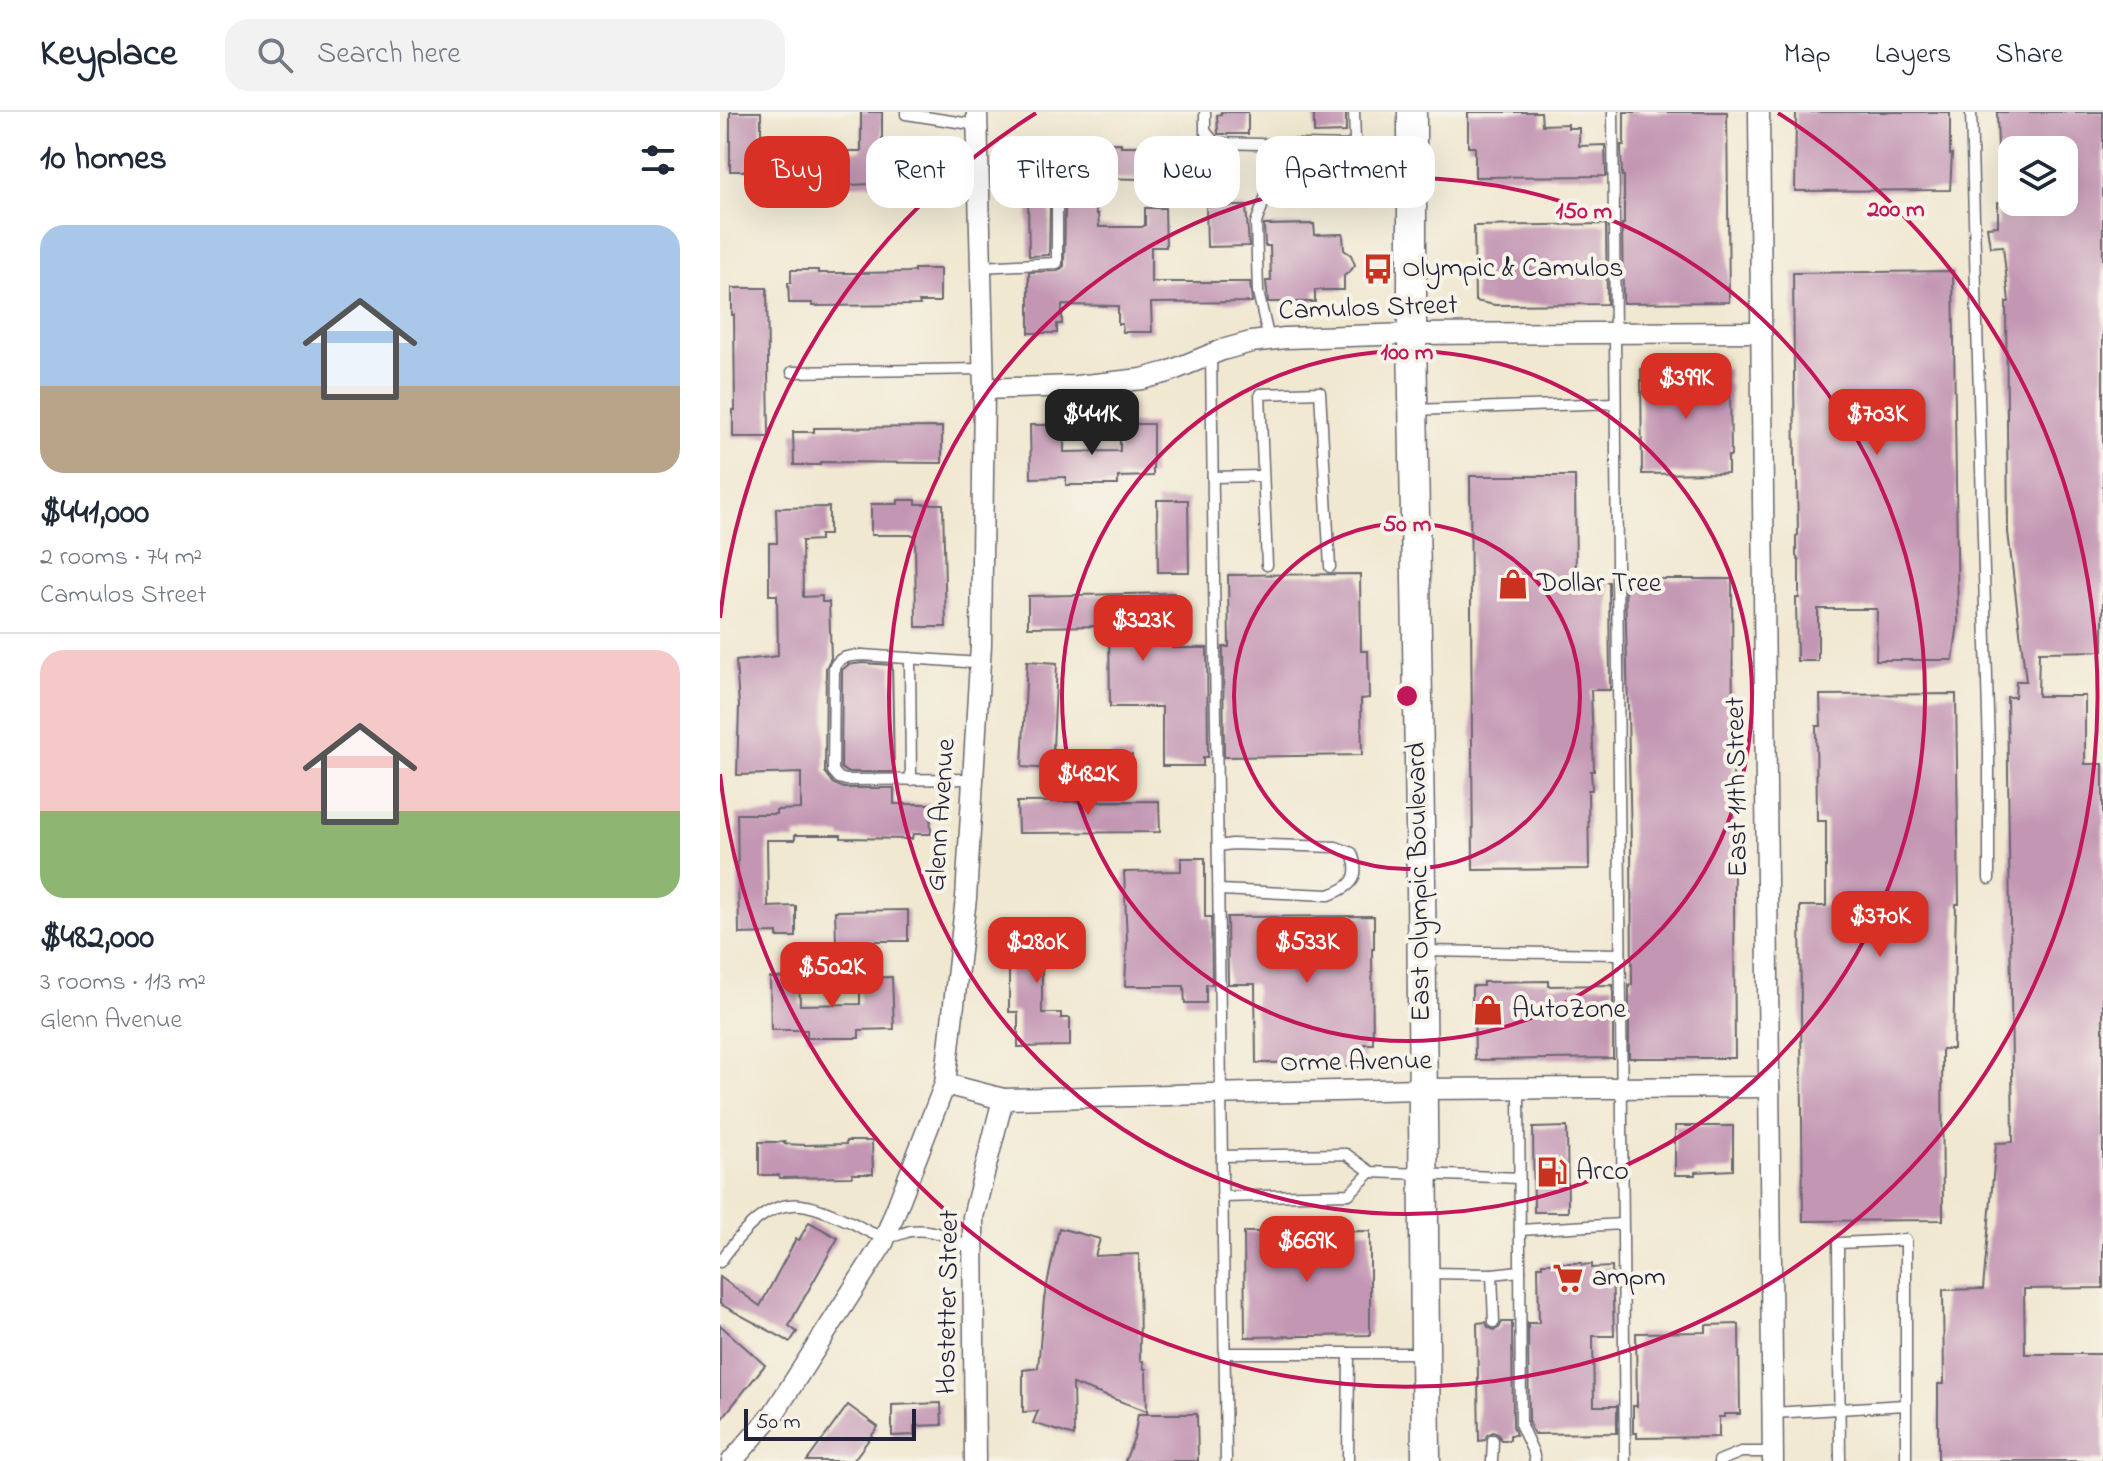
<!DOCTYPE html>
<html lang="en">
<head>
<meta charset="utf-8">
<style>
	:root { --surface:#fff; --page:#f2f2f3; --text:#1f2937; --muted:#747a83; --line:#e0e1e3; --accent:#d93025 }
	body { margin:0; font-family:"Indie Flower",sans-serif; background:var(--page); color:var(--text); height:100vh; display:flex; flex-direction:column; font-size:30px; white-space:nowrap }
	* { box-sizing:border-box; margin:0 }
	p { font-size:26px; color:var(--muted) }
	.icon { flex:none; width:44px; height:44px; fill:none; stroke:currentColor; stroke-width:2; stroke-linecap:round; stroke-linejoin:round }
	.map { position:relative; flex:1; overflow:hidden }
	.panel { display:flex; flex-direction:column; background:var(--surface); width:720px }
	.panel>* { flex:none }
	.banner { position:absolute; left:24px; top:24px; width:760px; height:72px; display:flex; gap:16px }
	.fabs { position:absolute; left:1278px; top:24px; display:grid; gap:16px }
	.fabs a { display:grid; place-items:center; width:80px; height:80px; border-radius:16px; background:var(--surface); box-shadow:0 8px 32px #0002; font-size:40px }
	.scale { position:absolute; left:24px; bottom:20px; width:172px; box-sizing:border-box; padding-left:8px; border:4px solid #22223b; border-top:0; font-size:22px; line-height:28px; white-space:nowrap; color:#22223b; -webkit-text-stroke:6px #f7f3e8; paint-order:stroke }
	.price { position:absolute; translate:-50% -68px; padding:0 18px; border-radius:16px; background:var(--accent); color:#fff; font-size:26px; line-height:52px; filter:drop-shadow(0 2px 4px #0008) }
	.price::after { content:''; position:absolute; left:50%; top:48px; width:24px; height:18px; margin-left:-12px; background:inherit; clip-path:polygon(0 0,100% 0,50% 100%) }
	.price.on { background:#222; color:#fff }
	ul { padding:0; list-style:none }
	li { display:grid; align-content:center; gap:16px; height:424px; padding:0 40px }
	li+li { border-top:2px solid var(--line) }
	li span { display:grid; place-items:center; height:248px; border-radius:24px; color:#555 }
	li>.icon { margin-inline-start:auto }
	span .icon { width:144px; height:144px; fill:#fffc; stroke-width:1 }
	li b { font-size:34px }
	h2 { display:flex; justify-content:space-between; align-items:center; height:96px; padding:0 40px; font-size:34px }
	.chip { padding:0 28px; border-radius:24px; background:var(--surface); box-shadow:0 8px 32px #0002; font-size:28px; line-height:72px }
	.chip.on { background:var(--accent); color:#fff }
	header { display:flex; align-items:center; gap:48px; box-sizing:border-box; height:112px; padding:0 40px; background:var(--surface); border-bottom:2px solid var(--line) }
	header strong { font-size:38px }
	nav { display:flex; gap:44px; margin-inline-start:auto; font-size:28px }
	.search { width:560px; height:72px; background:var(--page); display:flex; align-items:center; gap:20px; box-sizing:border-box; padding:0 28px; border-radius:24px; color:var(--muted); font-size:30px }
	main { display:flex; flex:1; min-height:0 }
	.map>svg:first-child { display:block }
	.building { fill:#c396b4 }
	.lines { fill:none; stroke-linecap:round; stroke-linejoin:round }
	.lane-casing { stroke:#6a6770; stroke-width:13 }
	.street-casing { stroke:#6a6770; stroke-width:23 }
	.secondary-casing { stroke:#6a6770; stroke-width:31 }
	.lane { stroke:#fff; stroke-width:10 }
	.street { stroke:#fff; stroke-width:20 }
	.secondary { stroke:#fff; stroke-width:28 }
	.ring { fill:none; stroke:#c2185b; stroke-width:4 }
	.labels { text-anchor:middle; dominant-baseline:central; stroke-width:8; stroke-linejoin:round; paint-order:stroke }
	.poi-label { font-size:28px; fill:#22223b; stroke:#f7f3e8; text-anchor:start }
	.street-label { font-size:28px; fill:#22223b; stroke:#f7f3e8 }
	.centre { fill:#c2185b; stroke:#f7f3e8; stroke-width:4 }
	.ring-label { font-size:24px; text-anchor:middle; font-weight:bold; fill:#c2185b; stroke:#f7f3e8; stroke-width:8; stroke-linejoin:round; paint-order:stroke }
</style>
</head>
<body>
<header>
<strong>Keyplace</strong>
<div class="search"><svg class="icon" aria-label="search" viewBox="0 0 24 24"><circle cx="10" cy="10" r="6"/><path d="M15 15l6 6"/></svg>Search here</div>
<nav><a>Map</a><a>Layers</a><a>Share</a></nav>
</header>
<main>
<section class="panel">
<h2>10 homes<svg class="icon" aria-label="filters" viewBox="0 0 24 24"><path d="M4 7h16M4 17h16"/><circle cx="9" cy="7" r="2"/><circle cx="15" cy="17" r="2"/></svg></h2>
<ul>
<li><span style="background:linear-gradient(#a9c7e8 65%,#b9a48a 0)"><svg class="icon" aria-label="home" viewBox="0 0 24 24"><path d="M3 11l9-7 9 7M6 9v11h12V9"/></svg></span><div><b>$441,000</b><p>2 rooms · 74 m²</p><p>Camulos Street</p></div></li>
<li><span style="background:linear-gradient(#f6c9c9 65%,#8fb573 0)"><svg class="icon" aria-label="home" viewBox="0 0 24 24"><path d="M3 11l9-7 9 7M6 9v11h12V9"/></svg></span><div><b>$482,000</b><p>3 rooms · 113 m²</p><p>Glenn Avenue</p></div></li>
</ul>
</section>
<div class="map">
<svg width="1383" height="1349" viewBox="0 0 1383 1349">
	<rect width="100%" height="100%" fill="#f7f3e8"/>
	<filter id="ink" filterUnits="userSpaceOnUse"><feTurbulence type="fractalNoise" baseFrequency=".0125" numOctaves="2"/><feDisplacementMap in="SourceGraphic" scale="16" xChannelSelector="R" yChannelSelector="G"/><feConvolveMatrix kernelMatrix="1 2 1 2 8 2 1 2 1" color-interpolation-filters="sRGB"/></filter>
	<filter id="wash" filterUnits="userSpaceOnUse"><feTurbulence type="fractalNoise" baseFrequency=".006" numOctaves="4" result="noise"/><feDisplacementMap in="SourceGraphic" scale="32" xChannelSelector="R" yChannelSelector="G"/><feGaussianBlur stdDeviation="1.8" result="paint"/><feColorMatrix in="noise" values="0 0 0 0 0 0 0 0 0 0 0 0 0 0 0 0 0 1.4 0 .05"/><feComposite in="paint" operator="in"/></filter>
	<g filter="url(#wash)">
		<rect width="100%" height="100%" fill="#f1e8d1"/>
		<g id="blocks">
			<g class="building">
				<rect x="10" y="0" width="31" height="59"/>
				<path d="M141,0H162V39H199L198,42L219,43V75L151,72L70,76V60H67V43H92V39H141Z"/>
				<path d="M501,0H528V22H498L497,3L501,2Z"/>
				<path d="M594,0H626V20L594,21Z"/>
				<path d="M748,0H821L822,13L848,12V16H859V34L885,33L886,64L755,65V35H748Z"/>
				<path d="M904,0H1007L1009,190L903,191L902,112H904V64H902L901,33H904Z"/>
				<path d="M1076,0H1230V43L1232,42L1230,78L1075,79Z"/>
				<path d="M1277,0H1383V539L1319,540L1318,584H1365V652H1383V1176L1304,1177L1305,1242H1383V1349H1218V1272H1224L1223,1178L1263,1177L1276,1031L1293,1030L1287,585H1295L1296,569H1306L1288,420L1286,190H1289L1283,134L1270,135L1267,115L1278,114V90H1344V38H1278Z"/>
				<path d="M401,31V34H422V67L375,66L376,102H378L379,115H422L425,113V96H445L446,135H431V170H530L532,190L431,191L432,220H403L402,212H398V194L342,193V212H337V221H309V160L338,159L344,154L345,96L343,91L338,88L330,93L329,143L309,144L307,35H328V32Z"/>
				<path d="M486,94H526L529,134L487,135Z"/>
				<path d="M594,112L595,123L623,122L624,138L631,143L635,153L631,158L624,164V178H595V190H548L546,169H551L550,134H545L544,113Z"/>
				<path d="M886,112L887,192L775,193L755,189L754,114Z"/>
				<path d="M194,157H220V190H199L200,193L92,194V191H69L68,171H71V158H98V161H139L194,160Z"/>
				<path d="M1233,159L1238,511L1233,548H1156L1157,497H1098V549H1077L1076,486H1079V449L1076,444V424L1078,423L1077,360H1075L1073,161Z"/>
				<path d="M12,176H47L49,325H13V298H15L14,203H12Z"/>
				<path d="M1008,256V273H1010L1011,344H1008V361L922,362L921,257Z"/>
				<path d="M405,312H433V364L398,365V373H346V365L311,366L310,313H338V322H344V340L400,339V321H405Z"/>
				<path d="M222,315V351L100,350V353H74L73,320H94V316Z"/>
				<path d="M750,364H855L856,470H889L890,578H871L874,659H871L872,678H868L869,757L753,758Z"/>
				<path d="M178,388H196V392H223L226,515H196L195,423H151V392H178Z"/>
				<path d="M437,388H468L469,460H438Z"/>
				<path d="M109,395V423H100V428L82,429L83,485L102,484V490H109L111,546L106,556L105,660L114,672L124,676H174V692H210L211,722H193L192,727L121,726V723H75V728H47L48,795L76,794V825H57V821L19,822L17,702H56V698L81,697V661L17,663L19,594L16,549L58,544L57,483H49V431H57L56,396Z"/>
				<path d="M640,462L641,539H648L649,586L641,587L642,643L504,645L503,535H509L508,463Z"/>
				<path d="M909,467H1012L1015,946H909V873H912L911,730L905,470H909Z"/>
				<path d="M454,481L452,536H487L488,645H483V654H442V595H390L389,514L308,515V484Z"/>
				<path d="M307,549L337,551L332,657L302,655Z"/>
				<path d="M142,551L172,553L174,660H127L121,656L122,558L128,553Z"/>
				<path d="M1236,582L1239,792H1236L1233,937H1222L1223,1108L1083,1109L1080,794H1106V709H1097L1096,614H1101L1100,583Z"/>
				<path d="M391,642L412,643L411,661L391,660Z"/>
				<path d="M439,689L440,720L298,721L297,690Z"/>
				<path d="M461,746H485V805H491L492,872L486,873V891H465L464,874H405L407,828L404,760L461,759Z"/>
				<path d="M188,798V829H116L115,799Z"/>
				<path d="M654,804V837H652L653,932H644L645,955H617V950L536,951L535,872H508L507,805Z"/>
				<path d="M296,812H349V839H341V845H322V901H341V906H350V934L298,935V900H289V847H297Z"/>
				<path d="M79,865L80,893L140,892V874H146L145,866L172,865L174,917L139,918V926H87V918H51L50,866Z"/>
				<path d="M829,869V874L893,873V946L755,948L754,894H752V874H763V870Z"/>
				<path d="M955,1014H1013V1058L975,1060V1063H955Z"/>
				<path d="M847,1015L848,1100H814L813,1016Z"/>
				<path d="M126,1029H152L153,1062H132V1065L60,1066L59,1063H39V1030H65V1032L85,1033L126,1032Z"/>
				<path d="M89,1110L118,1126L75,1202L69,1214L77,1220L70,1230L0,1192V1165L40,1194L76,1127L79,1128Z"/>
				<path d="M339,1116L380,1127L375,1144L419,1142L420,1249H423L424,1257H426L427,1299L353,1272L354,1324L313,1311L318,1299L303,1300V1258L318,1256L324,1187Z"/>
				<path d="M650,1119V1223L525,1225L524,1120Z"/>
				<path d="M822,1151H862V1153L872,1152V1156L892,1155L894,1224H873L874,1294H897V1321L814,1322L809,1312L808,1211H819L818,1154H822Z"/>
				<path d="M766,1210L768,1215L774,1218L779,1216L782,1210H792L793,1314L796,1323H790V1328H781L778,1322L773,1320L767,1323L765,1328L759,1329L757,1211Z"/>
				<path d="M1019,1212L1020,1302H1004V1305H999V1325L917,1326V1321H913V1294H917L916,1221L986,1220V1213Z"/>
				<path d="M0,1213L45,1253L0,1309Z"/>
				<path d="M221,1291L222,1313L194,1314V1323L172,1324V1293Z"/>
				<path d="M128,1293L158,1315L133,1349H87Z"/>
				<path d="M418,1302H477L478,1349H405L414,1326Z"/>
			</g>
		</g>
	</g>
	<g filter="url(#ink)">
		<use href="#blocks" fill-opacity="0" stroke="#6a6770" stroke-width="2"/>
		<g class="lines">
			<g class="lane-casing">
				<g id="lane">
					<path d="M186,0V2L257,13"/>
					<path d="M485,0V19L495,31L628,34L635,29L634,0"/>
					<path d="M893,0L905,1349"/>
					<path d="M1251,0L1269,638V767"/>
					<path d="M261,155L337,151V96"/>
					<path d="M549,228L538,180L536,111L547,81L690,79"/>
					<path d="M491,242L506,1349"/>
					<path d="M72,260L264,257"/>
					<path d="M694,298L895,291"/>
					<path d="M493,365L542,364"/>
					<path d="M547,453L540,282L600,280L610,455"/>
					<path d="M190,546L191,668"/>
					<path d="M253,667L126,668L119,666L113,659L114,556C119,544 129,544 142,543L260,551"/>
					<path d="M498,734L512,732L616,735L632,741C641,766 632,775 609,783L499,778"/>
					<path d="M703,839L900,842"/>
					<path d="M799,976L801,1314L813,1340L815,1349"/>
					<path d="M502,1044L626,1042L651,1060L799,1066"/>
					<path d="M502,1085L629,1082L651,1060"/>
					<path d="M800,1118L902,1112"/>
					<path d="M0,1150C20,1122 48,1085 87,1094C103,1097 118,1105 133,1111C142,1116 156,1125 166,1125C174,1125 183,1121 190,1119C214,1116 234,1126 253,1139"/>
					<path d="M706,1161L772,1162L800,1159"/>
					<path d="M772,1162L774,1210"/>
					<path d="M504,1241H702"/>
					<path d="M1053,1301L1185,1293"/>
					<path d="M628,1349L629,1241"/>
					<path d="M772,1349L773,1328"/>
					<path d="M999,1349L1021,1340H1053"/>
					<path d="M1120,1349L1118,1131L1186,1128V1349"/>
				</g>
			</g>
			<g class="street-casing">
				<g id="street">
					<path d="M1039,0L1053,1349"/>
					<path d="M264,277L356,274L422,267L448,260L502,238L531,230L565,226L692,222L1041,220"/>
					<path d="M225,972L283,987L701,977L1049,975"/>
					<path d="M12,1349L54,1301L163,1131L225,972L246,786L261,533L264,277L257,0"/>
					<path d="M255,1349L253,1105L283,987"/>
				</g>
			</g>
			<g class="secondary-casing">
				<path id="secondary" d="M692,0V222L701,772L706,1349"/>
			</g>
			<use href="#lane" class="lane"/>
			<use href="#street" class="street"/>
			<use href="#secondary" class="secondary"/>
		</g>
	</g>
	<g class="ring">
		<circle cx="687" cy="584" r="173"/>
		<circle cx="687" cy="584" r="345"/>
		<circle cx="687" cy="584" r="518"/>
		<path d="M0 506A691 691 0 0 1 316 1M1058 1A691 691 0 1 1 0 662"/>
	</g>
	<defs>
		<g id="bus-bare" transform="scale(2.4)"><path d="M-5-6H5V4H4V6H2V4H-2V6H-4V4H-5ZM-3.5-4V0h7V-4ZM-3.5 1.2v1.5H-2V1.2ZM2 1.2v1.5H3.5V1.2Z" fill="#c8321e" stroke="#f7f3e8" stroke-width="2.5" paint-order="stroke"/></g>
		<g id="shop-bare" transform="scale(2.4)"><path d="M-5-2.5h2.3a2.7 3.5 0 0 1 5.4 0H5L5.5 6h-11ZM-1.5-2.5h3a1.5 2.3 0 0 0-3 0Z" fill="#c8321e" stroke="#f7f3e8" stroke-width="2.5" paint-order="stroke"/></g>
		<g id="fuel-bare" transform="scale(2.4)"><path d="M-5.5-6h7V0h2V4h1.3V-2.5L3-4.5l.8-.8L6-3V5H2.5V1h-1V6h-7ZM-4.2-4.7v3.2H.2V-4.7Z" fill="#c8321e" stroke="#f7f3e8" stroke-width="2.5" paint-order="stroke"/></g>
		<g id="supermarket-bare" transform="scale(2.4)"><path d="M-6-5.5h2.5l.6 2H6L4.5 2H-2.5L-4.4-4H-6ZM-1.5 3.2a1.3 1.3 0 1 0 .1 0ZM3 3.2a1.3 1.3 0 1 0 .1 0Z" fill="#c8321e" stroke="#f7f3e8" stroke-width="2.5" paint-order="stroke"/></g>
	</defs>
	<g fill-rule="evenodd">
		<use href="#bus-bare" x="658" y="157"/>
		<use href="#shop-bare" x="793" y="472"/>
		<use href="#shop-bare" x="768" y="898"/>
		<use href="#fuel-bare" x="832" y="1060"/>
		<use href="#supermarket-bare" x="848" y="1166"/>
	</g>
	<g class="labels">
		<g class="poi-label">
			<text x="682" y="157">Olympic &amp; Camulos</text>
			<text x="817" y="472">Dollar Tree</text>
			<text x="792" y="898">AutoZone</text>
			<text x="856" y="1060">Arco</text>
			<text x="872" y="1166">ampm</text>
		</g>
		<g class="street-label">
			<text transform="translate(648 197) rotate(-2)">Camulos Street</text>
			<text transform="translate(1018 675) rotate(-91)">East 11th Street</text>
			<text transform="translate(222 703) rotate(-86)">Glenn Avenue</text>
			<text transform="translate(700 770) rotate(-91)">East Olympic Boulevard</text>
			<text transform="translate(636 951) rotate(-1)">Orme Avenue</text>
			<text transform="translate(229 1190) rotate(-89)">Hostetter Street</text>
		</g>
	</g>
	<circle cx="687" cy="584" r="12" class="centre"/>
	<g class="ring-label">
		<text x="1176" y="104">200 m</text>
		<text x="864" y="106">150 m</text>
		<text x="687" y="247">100 m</text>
		<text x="687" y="419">50 m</text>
	</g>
</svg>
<div class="fabs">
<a><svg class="icon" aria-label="layers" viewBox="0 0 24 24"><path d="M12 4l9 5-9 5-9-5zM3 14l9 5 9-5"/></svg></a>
</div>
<div class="scale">50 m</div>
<b class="price" style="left:966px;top:309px">$399K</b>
<b class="price on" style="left:372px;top:345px">$441K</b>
<b class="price" style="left:1157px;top:345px">$703K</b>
<b class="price" style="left:423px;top:551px">$323K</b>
<b class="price" style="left:368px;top:705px">$482K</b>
<b class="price" style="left:1160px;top:847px">$370K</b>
<b class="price" style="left:317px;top:873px">$280K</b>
<b class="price" style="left:587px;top:873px">$533K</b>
<b class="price" style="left:112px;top:898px">$502K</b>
<b class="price" style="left:587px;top:1172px">$669K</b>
<div class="banner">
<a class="chip on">Buy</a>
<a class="chip">Rent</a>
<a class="chip">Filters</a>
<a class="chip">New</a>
<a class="chip">Apartment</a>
</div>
</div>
</main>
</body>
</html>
